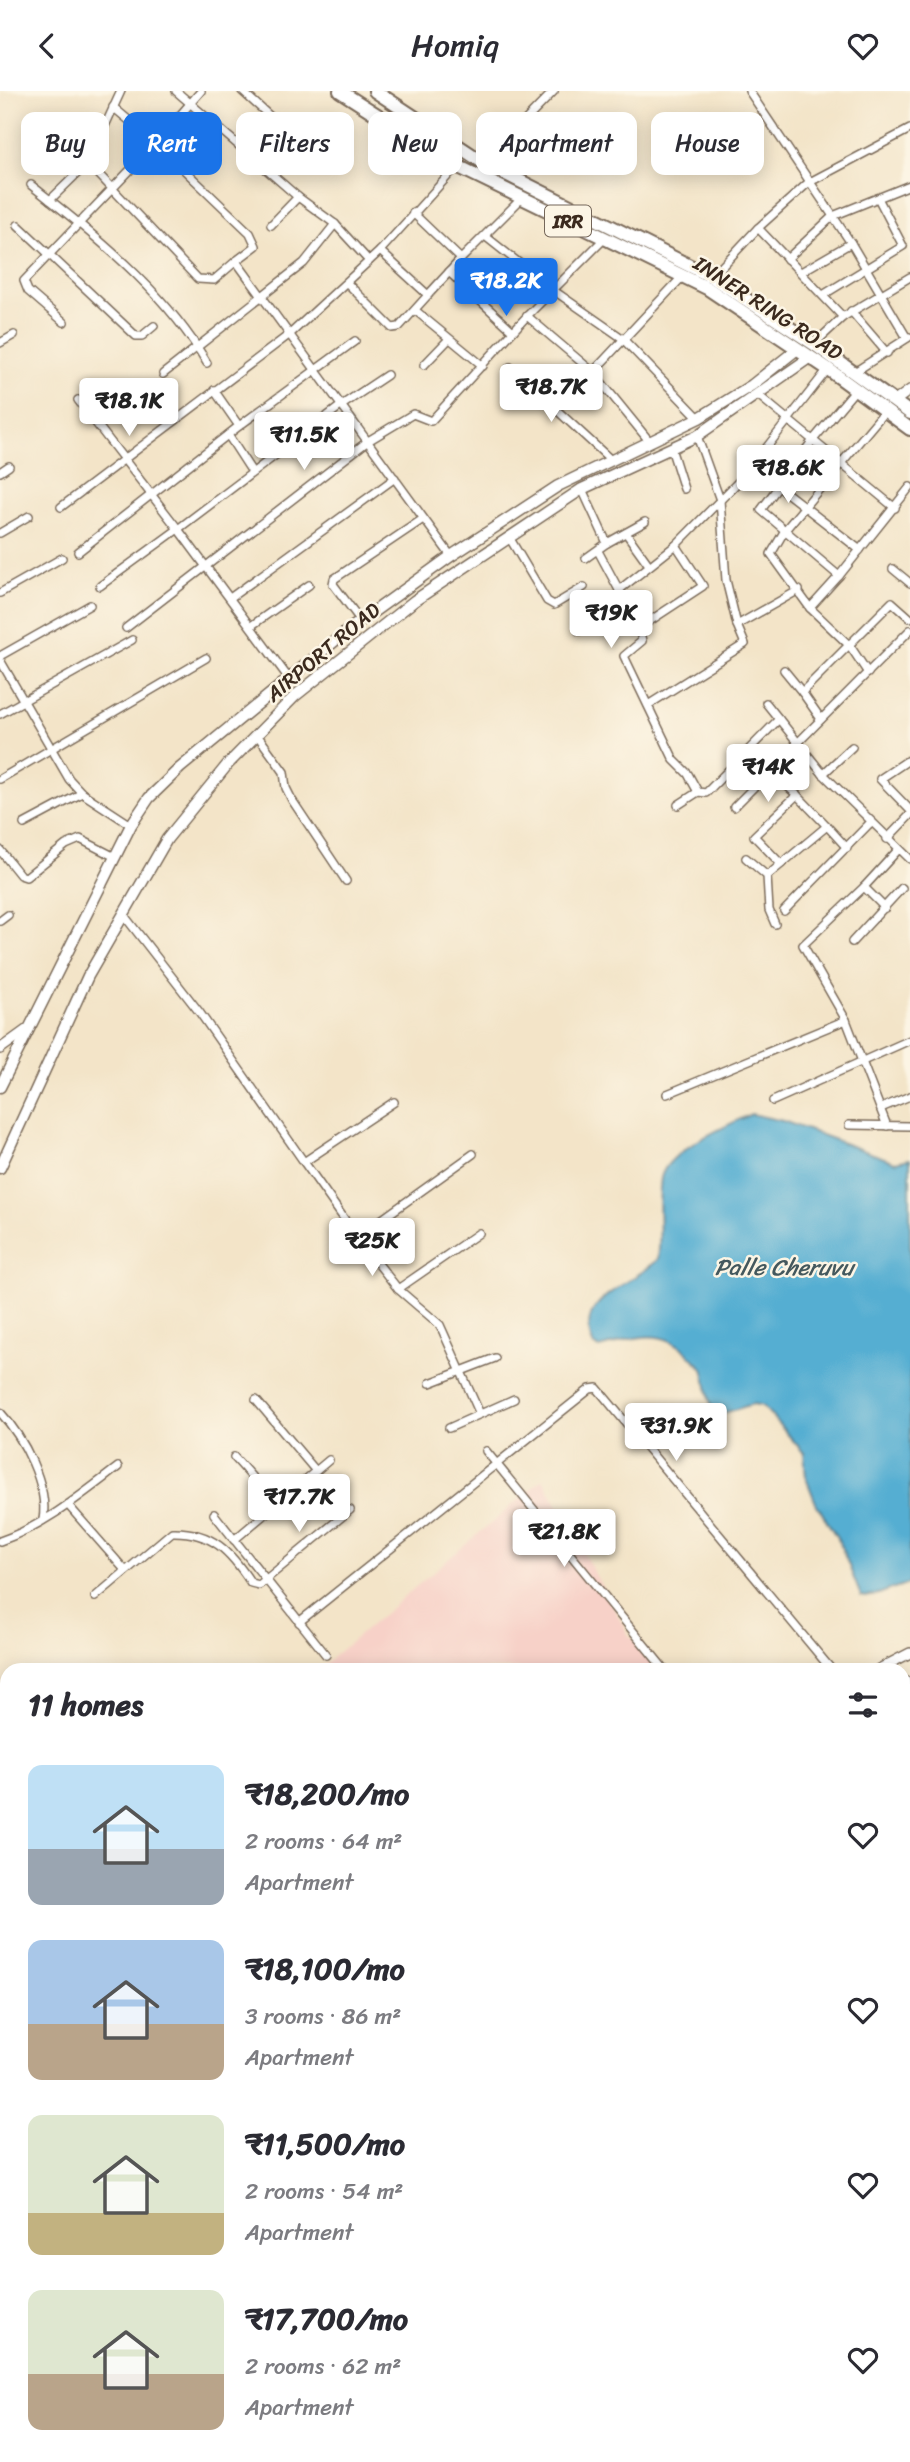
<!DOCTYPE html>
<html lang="en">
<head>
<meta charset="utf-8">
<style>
	:root { --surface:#fff; --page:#f2f2f3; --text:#2b2b33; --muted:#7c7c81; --accent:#1a73e8 }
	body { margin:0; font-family:Sriracha,sans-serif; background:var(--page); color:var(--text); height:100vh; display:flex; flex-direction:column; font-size:26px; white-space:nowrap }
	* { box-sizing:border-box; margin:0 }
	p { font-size:23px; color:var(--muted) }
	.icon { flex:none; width:38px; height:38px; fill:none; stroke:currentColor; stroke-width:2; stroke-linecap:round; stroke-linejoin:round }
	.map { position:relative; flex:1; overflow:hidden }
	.sheet { position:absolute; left:0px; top:1572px; width:910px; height:800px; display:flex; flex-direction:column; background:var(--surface); border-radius:21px 21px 0 0; box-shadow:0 4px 18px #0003 }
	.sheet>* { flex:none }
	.top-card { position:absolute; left:21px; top:21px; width:868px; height:63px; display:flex; gap:14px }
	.price { position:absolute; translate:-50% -60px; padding:0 16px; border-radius:7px; background:#fff; color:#222; font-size:23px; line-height:46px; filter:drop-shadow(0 2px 4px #0008) }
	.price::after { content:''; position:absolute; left:50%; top:42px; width:21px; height:16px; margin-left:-10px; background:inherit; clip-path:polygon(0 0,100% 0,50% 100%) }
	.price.current { background:var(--accent); color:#fff }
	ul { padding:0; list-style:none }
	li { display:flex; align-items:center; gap:21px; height:175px; padding:0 28px }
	li span { display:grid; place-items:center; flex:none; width:196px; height:140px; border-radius:14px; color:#555 }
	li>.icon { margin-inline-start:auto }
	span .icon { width:84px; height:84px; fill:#fffc; stroke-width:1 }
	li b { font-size:30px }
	h2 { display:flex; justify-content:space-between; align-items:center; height:84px; padding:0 28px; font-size:30px }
	.pill { padding:0 24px; border-radius:14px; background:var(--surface); box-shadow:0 4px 18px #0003; font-size:24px; line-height:63px }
	.pill.current { background:var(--accent); color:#fff }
	header { display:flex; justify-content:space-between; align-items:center; height:91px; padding:0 28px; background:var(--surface); font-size:32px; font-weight:600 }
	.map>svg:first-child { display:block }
	.built { fill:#f7d1c8 }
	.water { fill:#54aed2; stroke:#486c78; stroke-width:2 }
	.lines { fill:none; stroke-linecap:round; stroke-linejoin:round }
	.minor-casing { stroke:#7b6b5a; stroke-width:10 }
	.tertiary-casing { stroke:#7b6b5a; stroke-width:12 }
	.secondary-casing { stroke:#7b6b5a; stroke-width:13 }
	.trunk-casing { stroke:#7b6b5a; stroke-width:16 }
	.minor { stroke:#fff; stroke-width:7 }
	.tertiary { stroke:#fff; stroke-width:9 }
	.secondary { stroke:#fff; stroke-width:10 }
	.trunk { stroke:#fff; stroke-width:12 }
	.labels { text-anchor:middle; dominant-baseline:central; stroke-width:5; stroke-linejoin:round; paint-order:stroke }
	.shield { fill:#fcf5e5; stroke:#75675a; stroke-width:2 }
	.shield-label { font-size:19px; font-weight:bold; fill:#3b2a1e }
	.street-label { font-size:21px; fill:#3b2a1e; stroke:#fcf5e5 }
	.water-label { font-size:23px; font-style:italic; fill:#44585d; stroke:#fcf5e5 }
</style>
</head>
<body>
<header><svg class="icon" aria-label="back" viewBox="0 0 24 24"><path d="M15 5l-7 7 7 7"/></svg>Homiq<svg class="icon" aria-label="heart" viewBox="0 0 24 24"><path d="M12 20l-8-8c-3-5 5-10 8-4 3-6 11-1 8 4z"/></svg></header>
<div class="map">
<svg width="910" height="2371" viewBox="0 0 910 2371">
	<rect width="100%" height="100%" fill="#fcf5e5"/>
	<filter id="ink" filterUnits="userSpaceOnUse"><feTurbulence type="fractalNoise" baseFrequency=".0143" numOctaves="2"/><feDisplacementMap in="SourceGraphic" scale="14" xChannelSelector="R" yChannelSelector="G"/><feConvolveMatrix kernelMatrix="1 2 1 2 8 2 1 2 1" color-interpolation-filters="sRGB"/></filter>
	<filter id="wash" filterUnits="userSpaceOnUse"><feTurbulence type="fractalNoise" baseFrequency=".00686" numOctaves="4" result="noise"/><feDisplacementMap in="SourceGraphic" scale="28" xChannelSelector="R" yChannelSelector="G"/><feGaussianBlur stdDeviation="1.57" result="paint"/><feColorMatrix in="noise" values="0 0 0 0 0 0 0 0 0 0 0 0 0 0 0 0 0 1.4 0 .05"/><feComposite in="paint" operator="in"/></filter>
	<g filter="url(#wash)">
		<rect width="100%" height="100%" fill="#f3e4c8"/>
		<path class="built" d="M543,1388L629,1545L669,1578H319Z"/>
		<path class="water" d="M751,1023L783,1030L895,1071L910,1068V1493C893,1494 874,1509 861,1505L839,1450L816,1412L806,1387L804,1362L763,1315L753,1313L724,1322L715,1320C705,1307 709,1293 703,1278C700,1273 692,1267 688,1262C660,1235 633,1247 600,1257L594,1255C571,1207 632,1196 658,1168C662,1141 657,1114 661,1087C666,1060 727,1035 751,1023Z"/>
	</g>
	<g filter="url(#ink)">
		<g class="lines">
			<g class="minor-casing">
				<g id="minor">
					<path d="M121,0L88,72L198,188L214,189L236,170L451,465"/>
					<path d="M242,0L295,48"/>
					<path d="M749,0L851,152L907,247"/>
					<path d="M113,16L156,52L250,142L256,155L236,170"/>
					<path d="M88,72L50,109C108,155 170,208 207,272"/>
					<path d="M484,72L554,0"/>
					<path d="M31,94L50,109"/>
					<path d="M413,122L461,168L522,107"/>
					<path d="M335,133L369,170"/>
					<path d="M18,134L136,245H142L154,235"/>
					<path d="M271,134L298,106"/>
					<path d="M758,137L843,226"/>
					<path d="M485,145L553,199L622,247L699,327"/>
					<path d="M380,160L428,204L461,168"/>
					<path d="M787,168L833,125L910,94"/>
					<path d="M449,181L513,240"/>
					<path d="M801,181L851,152"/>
					<path d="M712,186L758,137L808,92L910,38"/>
					<path d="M347,192L392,237L399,236L428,204"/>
					<path d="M823,204L903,155L878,107"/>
					<path d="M416,220L483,275"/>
					<path d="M851,220L887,262"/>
					<path d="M527,225L593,281L650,351"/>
					<path d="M64,231L28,200L24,190L156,52L201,0"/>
					<path d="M0,252L14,244"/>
					<path d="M814,253L843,226L910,186"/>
					<path d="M424,274L448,249"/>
					<path d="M510,276L611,369"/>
					<path d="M593,281L683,185"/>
					<path d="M853,282L909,246"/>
					<path d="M163,283L304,172L335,133L298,106L176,0"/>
					<path d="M856,298L813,349L761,419L839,485L810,517L850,555L868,582"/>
					<path d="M758,304L895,417"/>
					<path d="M78,309L178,438L100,495"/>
					<path d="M239,335L355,250"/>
					<path d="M228,344L252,381"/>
					<path d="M671,357L684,398"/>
					<path d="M752,375L860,459"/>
					<path d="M0,381L9,375"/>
					<path d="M582,398L607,452L645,431"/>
					<path d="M61,416L290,243L380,160L457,75"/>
					<path d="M0,442L29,425"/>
					<path d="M626,442L649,474"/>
					<path d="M509,446L547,510L554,514L584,496"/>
					<path d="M598,460L619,499L676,454L745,384L828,278"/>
					<path d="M78,461L239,335L214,299"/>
					<path d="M586,467L607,452"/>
					<path d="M893,478L910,492"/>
					<path d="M839,485L910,396"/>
					<path d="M619,499L639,537L642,550L624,565L674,669L688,683L698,701L706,702L779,628"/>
					<path d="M0,502L62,467"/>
					<path d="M230,507L395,387"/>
					<path d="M810,517L771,463L785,439L885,320"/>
					<path d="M361,530L333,493L334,488L423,428"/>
					<path d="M737,534L799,499"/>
					<path d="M251,535L309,494"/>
					<path d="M126,537L368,350L413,323L431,330L527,225L605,147"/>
					<path d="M639,537L703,495L676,454"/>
					<path d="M579,540L625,513"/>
					<path d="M0,565L90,514"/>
					<path d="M0,569L69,688L82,702L131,734"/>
					<path d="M784,579L802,601"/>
					<path d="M290,589L178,438L342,314L387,284"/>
					<path d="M766,612L823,683L910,768"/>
					<path d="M648,614L745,553L737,534L726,489L720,409L697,345"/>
					<path d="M0,623L132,549"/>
					<path d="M821,628L802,601L892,511L910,527"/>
					<path d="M258,645L284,681L286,697L292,709L346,790"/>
					<path d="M910,668L880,688L910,719"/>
					<path d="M772,681L797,704L754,745L781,773"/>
					<path d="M823,683L852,656"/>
					<path d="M0,688L206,567"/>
					<path d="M678,714L698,701"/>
					<path d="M734,716L910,539"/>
					<path d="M24,733L82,702"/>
					<path d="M827,735L847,757"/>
					<path d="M887,748L910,724"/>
					<path d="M0,759L20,784L26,786L66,754L80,748L115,766"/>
					<path d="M746,767L767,785L769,819L775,833"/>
					<path d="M767,785L827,735L797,704"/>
					<path d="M864,796L898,759"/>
					<path d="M885,817L864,796L803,854L846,929L887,1035"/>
					<path d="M784,820L870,732"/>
					<path d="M123,823L200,922L304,1071L394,1011"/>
					<path d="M0,830L8,824"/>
					<path d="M852,851L902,797"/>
					<path d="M667,1003L846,929"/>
					<path d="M773,1010L910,949"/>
					<path d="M881,1017L910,1005"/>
					<path d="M849,1034L910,1035"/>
					<path d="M304,1071L357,1146L473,1063"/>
					<path d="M357,1146L398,1198L440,1234L480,1323"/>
					<path d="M398,1198L479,1142"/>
					<path d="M430,1292L495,1267"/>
					<path d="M256,1309L316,1380"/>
					<path d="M0,1321C23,1346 49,1394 43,1429"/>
					<path d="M449,1337L514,1308"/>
					<path d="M486,1360L664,1578"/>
					<path d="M234,1366L276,1413"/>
					<path d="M68,1414L124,1478"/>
					<path d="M214,1423L326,1564"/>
					<path d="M234,1449L329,1369"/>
					<path d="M0,1450C44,1435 81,1404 118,1376"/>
					<path d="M95,1506L172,1441C212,1440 231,1461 251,1492L259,1494L350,1419"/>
					<path d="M299,1531L590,1298L597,1297L831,1578"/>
					<path d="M903,1592L910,1590"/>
					<path d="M903,1647L910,1641"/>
					<path d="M903,1715L910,1709"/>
					<path d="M903,1786L910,1794"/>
					<path d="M0,1852L7,1860"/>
					<path d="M903,1854L910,1848"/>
					<path d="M0,1973L7,1968"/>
					<path d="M903,2012L910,2006"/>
					<path d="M0,2057L7,2052"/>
					<path d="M903,2059L910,2067"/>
					<path d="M903,2081L910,2075"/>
					<path d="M903,2152L910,2146"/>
					<path d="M0,2187L7,2183"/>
					<path d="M903,2205L910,2214"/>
					<path d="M903,2267L910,2261"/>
					<path d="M903,2276L910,2284"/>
					<path d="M903,2327L910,2321"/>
					<path d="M903,2333L910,2342"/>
					<path d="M0,2350L7,2345"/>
					<path d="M83,2364L88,2371"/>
					<path d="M317,2364L322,2371"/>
					<path d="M803,2364L809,2371"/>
					<path d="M676,2365L681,2371"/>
					<path d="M62,2371L72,2364"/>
					<path d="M156,2371L163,2364"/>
					<path d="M240,2371L249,2364"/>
					<path d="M620,2371L628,2364"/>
					<path d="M710,2371L718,2364"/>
					<path d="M785,2371L793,2364"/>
					<path d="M854,2371L862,2364"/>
				</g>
			</g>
			<g class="tertiary-casing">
				<g id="tertiary">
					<path d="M895,310L910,299"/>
					<path d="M0,958L29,937"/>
					<path d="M879,1578L910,1562"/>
					<path d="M903,1926L910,1920"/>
					<path d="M903,1938L910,1932"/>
					<path d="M190,2364L196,2371"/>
				</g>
			</g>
			<g class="secondary-casing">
				<g id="secondary">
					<path d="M0,996L131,734L149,707L180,677L347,540L451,465L558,395L699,327L752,294L796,259"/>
					<path d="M0,1077L88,885L167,748L228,673L295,605L414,510L582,398L697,345L809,267"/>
				</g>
			</g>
			<g class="trunk-casing">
				<g id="trunk">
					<path d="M340,0L457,75L707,197L828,278L910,338"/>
					<path d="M375,0L484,72L712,186L814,253L910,322"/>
				</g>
			</g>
			<use href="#minor" class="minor"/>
			<use href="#tertiary" class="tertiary"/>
			<use href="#secondary" class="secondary"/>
			<use href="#trunk" class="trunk"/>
		</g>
	</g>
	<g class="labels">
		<rect class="shield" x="545" y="114.5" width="46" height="31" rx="5"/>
		<g class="shield-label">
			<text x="568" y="130">IRR</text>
		</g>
		<g class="street-label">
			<text transform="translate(768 217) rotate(33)">INNER RING ROAD</text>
			<text transform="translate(323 561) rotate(-40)">AIRPORT ROAD</text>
		</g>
		<g class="water-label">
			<text x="784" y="1176">Palle Cheruvu</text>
		</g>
	</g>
</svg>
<b class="price current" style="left:506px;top:227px">₹18.2K</b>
<b class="price" style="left:551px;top:333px">₹18.7K</b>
<b class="price" style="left:129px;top:347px">₹18.1K</b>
<b class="price" style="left:304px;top:381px">₹11.5K</b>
<b class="price" style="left:788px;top:414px">₹18.6K</b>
<b class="price" style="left:611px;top:559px">₹19K</b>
<b class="price" style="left:768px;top:713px">₹14K</b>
<b class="price" style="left:372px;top:1187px">₹25K</b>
<b class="price" style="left:676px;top:1372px">₹31.9K</b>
<b class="price" style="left:299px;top:1443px">₹17.7K</b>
<b class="price" style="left:564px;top:1478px">₹21.8K</b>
<div class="top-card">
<a class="pill">Buy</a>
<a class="pill current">Rent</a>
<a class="pill">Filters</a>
<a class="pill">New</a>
<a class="pill">Apartment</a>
<a class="pill">House</a>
</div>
<section class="sheet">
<h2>11 homes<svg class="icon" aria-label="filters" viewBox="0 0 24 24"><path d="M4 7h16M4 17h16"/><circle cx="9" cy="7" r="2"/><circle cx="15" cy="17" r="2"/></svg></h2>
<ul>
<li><span style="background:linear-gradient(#bfe0f5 60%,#9aa5b1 0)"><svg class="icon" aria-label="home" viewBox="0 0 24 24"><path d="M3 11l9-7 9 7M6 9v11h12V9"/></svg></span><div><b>₹18,200/mo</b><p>2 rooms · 64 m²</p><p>Apartment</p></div><svg class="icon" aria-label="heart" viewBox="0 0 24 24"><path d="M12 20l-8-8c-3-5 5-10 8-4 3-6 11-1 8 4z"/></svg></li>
<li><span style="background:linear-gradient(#a9c7e8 60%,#b9a48a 0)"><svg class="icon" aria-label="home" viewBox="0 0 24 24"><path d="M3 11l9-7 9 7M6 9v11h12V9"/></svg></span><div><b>₹18,100/mo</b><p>3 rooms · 86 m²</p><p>Apartment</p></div><svg class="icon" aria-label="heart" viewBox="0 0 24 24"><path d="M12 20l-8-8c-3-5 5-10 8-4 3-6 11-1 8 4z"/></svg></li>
<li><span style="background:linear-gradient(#dfe7d0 70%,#c2b280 0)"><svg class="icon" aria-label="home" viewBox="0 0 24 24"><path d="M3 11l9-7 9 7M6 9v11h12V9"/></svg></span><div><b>₹11,500/mo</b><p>2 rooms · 54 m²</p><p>Apartment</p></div><svg class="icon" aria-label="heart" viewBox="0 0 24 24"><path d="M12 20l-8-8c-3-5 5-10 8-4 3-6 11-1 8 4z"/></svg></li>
<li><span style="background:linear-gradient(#dfe7d0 60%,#b9a48a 0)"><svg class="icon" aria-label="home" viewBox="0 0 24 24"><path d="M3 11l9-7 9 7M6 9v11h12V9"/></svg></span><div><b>₹17,700/mo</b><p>2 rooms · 62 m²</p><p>Apartment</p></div><svg class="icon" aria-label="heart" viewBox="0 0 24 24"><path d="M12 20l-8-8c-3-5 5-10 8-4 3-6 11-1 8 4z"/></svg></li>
</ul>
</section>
</div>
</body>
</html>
